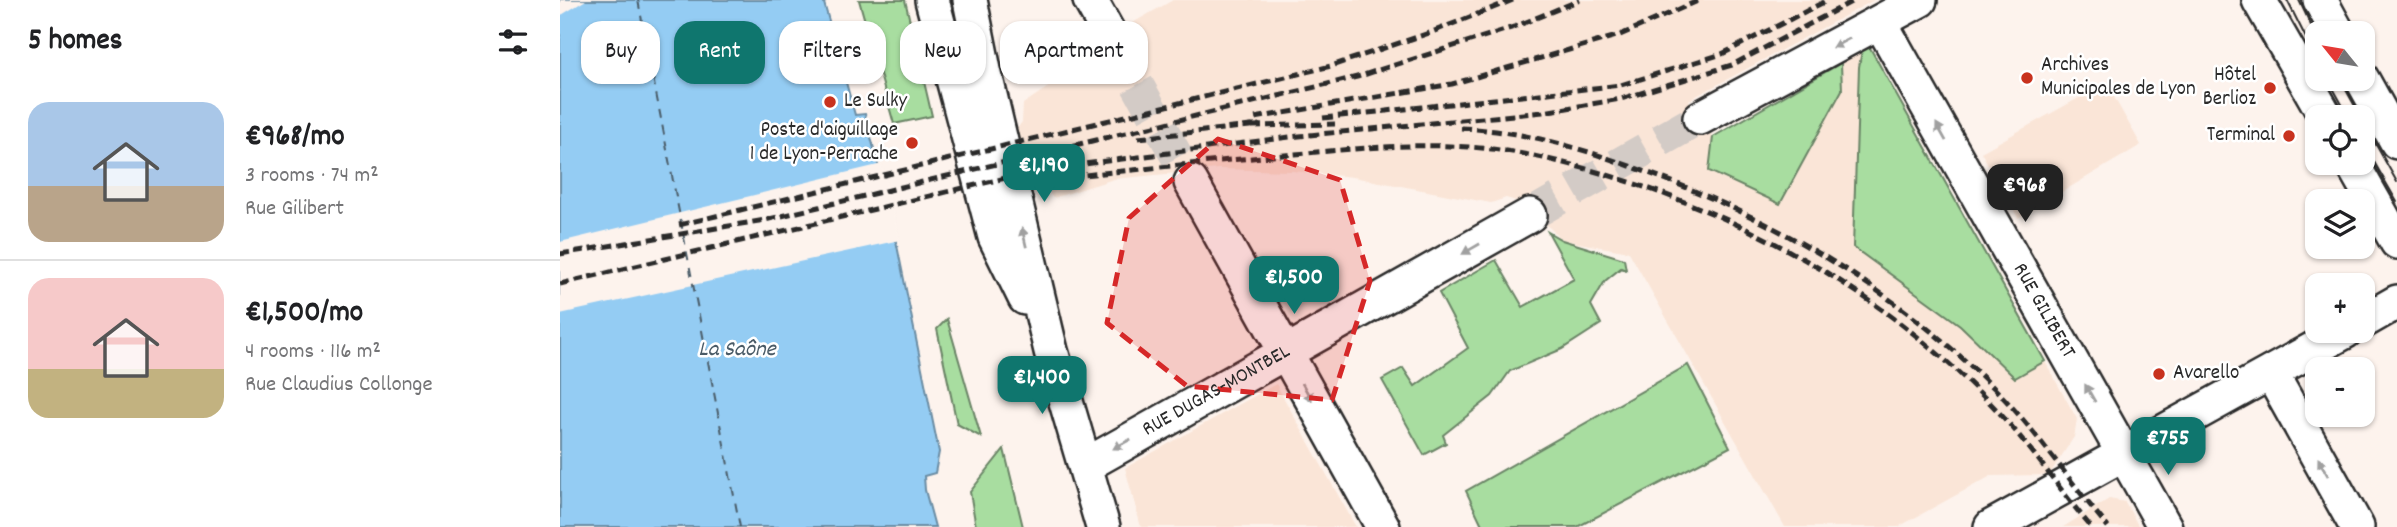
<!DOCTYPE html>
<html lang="en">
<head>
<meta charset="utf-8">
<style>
	:root { --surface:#fff; --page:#f2f2f2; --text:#202124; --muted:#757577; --line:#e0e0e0; --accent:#0f766e }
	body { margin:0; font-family:Dekko,sans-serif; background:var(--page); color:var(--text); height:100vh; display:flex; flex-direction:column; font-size:26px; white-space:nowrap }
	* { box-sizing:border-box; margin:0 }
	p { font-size:23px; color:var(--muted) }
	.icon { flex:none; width:38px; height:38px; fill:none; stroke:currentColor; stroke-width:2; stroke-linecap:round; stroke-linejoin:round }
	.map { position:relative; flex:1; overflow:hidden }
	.side { display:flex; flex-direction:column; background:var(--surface); width:560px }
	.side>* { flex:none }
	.top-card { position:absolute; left:21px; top:21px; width:665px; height:63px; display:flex; gap:14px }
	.needle { width:46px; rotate:300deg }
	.fabs { position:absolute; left:1745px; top:21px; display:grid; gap:14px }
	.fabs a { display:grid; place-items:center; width:70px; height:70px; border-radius:14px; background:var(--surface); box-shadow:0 2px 5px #0004; font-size:35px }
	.price { position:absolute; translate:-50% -60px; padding:0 16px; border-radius:14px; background:var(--accent); color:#fff; font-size:23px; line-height:46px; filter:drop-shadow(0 2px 4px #0008) }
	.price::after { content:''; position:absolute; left:50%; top:42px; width:21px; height:16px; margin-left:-10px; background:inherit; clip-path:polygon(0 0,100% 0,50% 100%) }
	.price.current { background:#222; color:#fff }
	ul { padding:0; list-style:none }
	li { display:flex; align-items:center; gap:21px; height:175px; padding:0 28px }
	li+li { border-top:2px solid var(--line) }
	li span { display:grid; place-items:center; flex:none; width:196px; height:140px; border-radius:21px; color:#555 }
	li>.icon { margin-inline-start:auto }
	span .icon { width:84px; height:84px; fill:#fffc; stroke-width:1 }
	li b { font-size:30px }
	h2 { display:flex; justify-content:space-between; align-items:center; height:84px; padding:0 28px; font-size:30px }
	.pill { padding:0 24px; border-radius:21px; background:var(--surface); box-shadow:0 2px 5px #0004; font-size:24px; line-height:63px }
	.pill.current { background:var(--accent); color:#fff }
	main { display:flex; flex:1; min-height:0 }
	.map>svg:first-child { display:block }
	.built { fill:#fae5d7 }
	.green { fill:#a8dda0; stroke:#6a8466; stroke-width:2 }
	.water { fill:#94ccf3; stroke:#6a8ca3; stroke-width:2 }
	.pier { fill:#fdf3ed }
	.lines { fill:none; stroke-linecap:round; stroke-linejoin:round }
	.ferry { stroke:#4a5b67; stroke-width:2; stroke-dasharray:9 7; stroke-linecap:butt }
	.minor-tunnel { stroke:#d3cbc6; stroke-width:33; stroke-dasharray:33 17; stroke-linecap:butt }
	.minor-casing { stroke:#2b2b2b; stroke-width:38 }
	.minor { stroke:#fff; stroke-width:33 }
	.tram { stroke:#2b2b2b; stroke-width:2 }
	.rail { stroke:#2b2b2b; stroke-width:5; stroke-dasharray:10 5; stroke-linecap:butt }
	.oneway { fill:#a0a0a0 }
	.marked { fill:#d62828; fill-opacity:0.2; stroke:#d62828; stroke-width:5; stroke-dasharray:14 9; stroke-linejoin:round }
	.poi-dot { fill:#c8321e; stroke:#fff; stroke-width:2.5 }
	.labels { text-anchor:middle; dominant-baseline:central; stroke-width:5; stroke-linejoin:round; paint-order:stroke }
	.poi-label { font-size:21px; fill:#2b2b2b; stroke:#fff; text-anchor:start }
	.street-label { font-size:21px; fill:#2b2b2b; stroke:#fff }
	.water-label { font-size:23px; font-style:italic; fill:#4a5b67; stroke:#fff }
</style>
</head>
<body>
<main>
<section class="side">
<h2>5 homes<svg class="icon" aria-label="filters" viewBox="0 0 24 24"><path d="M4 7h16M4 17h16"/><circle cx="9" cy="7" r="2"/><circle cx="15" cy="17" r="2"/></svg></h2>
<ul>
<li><span style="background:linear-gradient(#a9c7e8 60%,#b9a48a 0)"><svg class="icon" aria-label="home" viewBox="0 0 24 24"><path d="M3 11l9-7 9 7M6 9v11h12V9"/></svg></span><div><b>€968/mo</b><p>3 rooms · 74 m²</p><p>Rue Gilibert</p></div></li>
<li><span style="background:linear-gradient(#f6c9c9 65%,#c2b280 0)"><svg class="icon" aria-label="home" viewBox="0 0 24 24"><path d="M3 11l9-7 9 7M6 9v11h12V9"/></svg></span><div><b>€1,500/mo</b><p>4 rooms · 116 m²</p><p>Rue Claudius Collonge</p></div></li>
</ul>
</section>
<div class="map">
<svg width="1837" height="527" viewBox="0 0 1837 527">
	<rect width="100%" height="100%" fill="#fdf3ed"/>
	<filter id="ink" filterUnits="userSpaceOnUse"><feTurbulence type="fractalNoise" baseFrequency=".0143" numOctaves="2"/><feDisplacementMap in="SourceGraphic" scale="14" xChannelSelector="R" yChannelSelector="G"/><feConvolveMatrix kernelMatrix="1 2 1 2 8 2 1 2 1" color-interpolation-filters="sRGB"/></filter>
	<g filter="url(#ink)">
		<g class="built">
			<path d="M613,0H1314L1129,100L1153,137L1309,46L1517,419L1514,437L1489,475L1431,476L1338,527H1225L1069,252L1002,240L966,204L946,198L931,203L793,177L732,171L658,169L554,179L493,198L485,186L472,150L445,145L462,122L463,104L533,57L569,25Z"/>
			<path d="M1546,83L1581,145L1458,218L1421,152Z"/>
			<path d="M716,384L796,527H581L565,468Z"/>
			<path d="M1549,499L1565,502L1579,527H1503Z"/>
		</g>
		<g class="green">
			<path d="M299,0H345L372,116L334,124Z"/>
			<path d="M1309,46L1485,361L1455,378L1400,325L1293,247L1299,67L1302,50Z"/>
			<path d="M1281,63L1282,90L1220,204L1149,171L1153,137Z"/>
			<path d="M988,232L1002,240L1064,259L1066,270L1061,268L1045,281L1031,305L1041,324L1002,349L950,371L932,396L883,435L886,443L864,455L822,380L843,368L855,386L908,348L879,293L936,260L963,307L1014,279Z"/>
			<path d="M387,319L421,437L397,424L377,329Z"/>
			<path d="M1128,365L1170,447L1017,527H923L906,491Z"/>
			<path d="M444,449L463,527H416L410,492Z"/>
		</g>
		<path class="water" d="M0,0H268L264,3L295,115L305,114L330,211L379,452L375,473L364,476L365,490L375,527H0Z"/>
		<g class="pier">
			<path d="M0,0H26L0,16Z"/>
			<path d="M322,164L340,240L0,314V242Z"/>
		</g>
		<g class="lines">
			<path class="ferry" d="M78,0L180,527"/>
			<g class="minor-tunnel">
				<path d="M553,41L631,182"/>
				<path d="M970,215L1140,118"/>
			</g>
			<g class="minor-casing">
				<g id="minor">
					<path d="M372,0L435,237L465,298"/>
					<path d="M410,0L424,70L491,351L543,527"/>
					<path d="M530,0L553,41"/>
					<path d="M1699,0L1766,117"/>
					<path d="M1760,0L1778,33"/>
					<path id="s1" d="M1320,22L1605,527"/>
					<path d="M1802,79L1837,142"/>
					<path d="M1140,118L1360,0"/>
					<path d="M1792,163L1837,242"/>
					<path d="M631,182L823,527"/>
					<path d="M1802,322L1837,302"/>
					<path d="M1711,373L1797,527"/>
					<path id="s2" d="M526,465L970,215"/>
					<path d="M1431,527L1786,331"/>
				</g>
			</g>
			<use href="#minor" class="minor"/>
			<g class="tram">
				<path d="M1727,0L1757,60"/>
				<path d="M1739,0L1757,38"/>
				<path d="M1768,79L1789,117"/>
				<path d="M1780,79L1801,117"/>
				<path d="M1802,120L1837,182"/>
				<path d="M1802,141L1837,202"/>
			</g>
			<g class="rail">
				<path d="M695,118L892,84L1060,35L1140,0"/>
				<path d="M763,118L1061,85L1162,54L1268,0"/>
				<path d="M692,126L775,124"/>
				<path d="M901,128C966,131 1025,149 1086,172C1217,220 1334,289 1434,388C1476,430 1509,481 1548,527"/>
				<path d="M578,138L700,125"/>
				<path d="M466,181C555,172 645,162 735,154C792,149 851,143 909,147C955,150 1000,161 1044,174C1187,217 1318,290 1424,397C1464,436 1495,484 1531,527"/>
				<path d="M119,225L771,66L872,32L953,0"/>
				<path d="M0,254L205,220L797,77L954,27L1020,0"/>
				<path d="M0,284L479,170L730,137L983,112L1061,99L1172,65L1295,0"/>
			</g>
		</g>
		<defs><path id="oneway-solid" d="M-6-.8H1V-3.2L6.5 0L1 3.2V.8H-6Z" transform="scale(1.75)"/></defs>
		<g class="oneway">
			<use href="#oneway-solid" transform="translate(1281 43) rotate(152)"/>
			<use href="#oneway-solid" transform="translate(1381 132) rotate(-119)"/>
			<use href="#oneway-solid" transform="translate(464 237) rotate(-103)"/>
			<use href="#oneway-solid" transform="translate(911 249) rotate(150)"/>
			<use href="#oneway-solid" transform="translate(747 392) rotate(61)"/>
			<use href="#oneway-solid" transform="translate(1530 393) rotate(-120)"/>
			<use href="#oneway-solid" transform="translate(562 444) rotate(151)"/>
			<use href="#oneway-solid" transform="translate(1763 467) rotate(-119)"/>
		</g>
	</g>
	<path class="marked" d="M658,139L780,180L810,281L772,400L627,386L547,323L569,218Z"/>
	<g class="poi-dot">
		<circle cx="1467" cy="78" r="7"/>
		<circle cx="1710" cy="88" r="7"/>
		<circle cx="270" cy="102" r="7"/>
		<circle cx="1729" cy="136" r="7"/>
		<circle cx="352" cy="143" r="7"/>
		<circle cx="1599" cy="374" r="7"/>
	</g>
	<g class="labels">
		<g class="poi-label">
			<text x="1481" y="66">Archives<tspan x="1481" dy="24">Municipales de Lyon</tspan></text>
			<text x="1696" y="76" text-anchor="end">Hôtel<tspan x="1696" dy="24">Berlioz</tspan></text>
			<text x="284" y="102">Le Sulky</text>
			<text x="338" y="131" text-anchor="end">Poste d'aiguillage<tspan x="338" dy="24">1 de Lyon-Perrache</tspan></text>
			<text x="1715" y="136" text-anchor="end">Terminal</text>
			<text x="1613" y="374">Avarello</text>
		</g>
		<g class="street-label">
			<text stroke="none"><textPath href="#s1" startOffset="332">RUE GILIBERT</textPath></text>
			<text stroke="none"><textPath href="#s2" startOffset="150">RUE DUGAS-MONTBEL</textPath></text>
		</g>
		<g class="water-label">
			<text x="177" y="350">La Saône</text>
		</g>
	</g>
</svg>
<div class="fabs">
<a><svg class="needle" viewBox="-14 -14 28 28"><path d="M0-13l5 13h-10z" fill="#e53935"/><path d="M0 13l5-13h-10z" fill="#757577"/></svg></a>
<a><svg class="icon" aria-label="locate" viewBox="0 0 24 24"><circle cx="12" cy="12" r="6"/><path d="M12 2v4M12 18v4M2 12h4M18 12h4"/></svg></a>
<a><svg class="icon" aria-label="layers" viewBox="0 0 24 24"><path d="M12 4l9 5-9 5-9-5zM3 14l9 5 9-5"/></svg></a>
<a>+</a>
<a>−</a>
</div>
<b class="price" style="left:484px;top:204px">€1,190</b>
<b class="price current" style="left:1465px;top:224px">€968</b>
<b class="price" style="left:734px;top:316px">€1,500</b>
<b class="price" style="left:482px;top:416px">€1,400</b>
<b class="price" style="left:1608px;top:477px">€755</b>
<div class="top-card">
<a class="pill">Buy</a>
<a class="pill current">Rent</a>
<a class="pill">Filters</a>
<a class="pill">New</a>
<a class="pill">Apartment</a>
</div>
</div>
</main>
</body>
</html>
